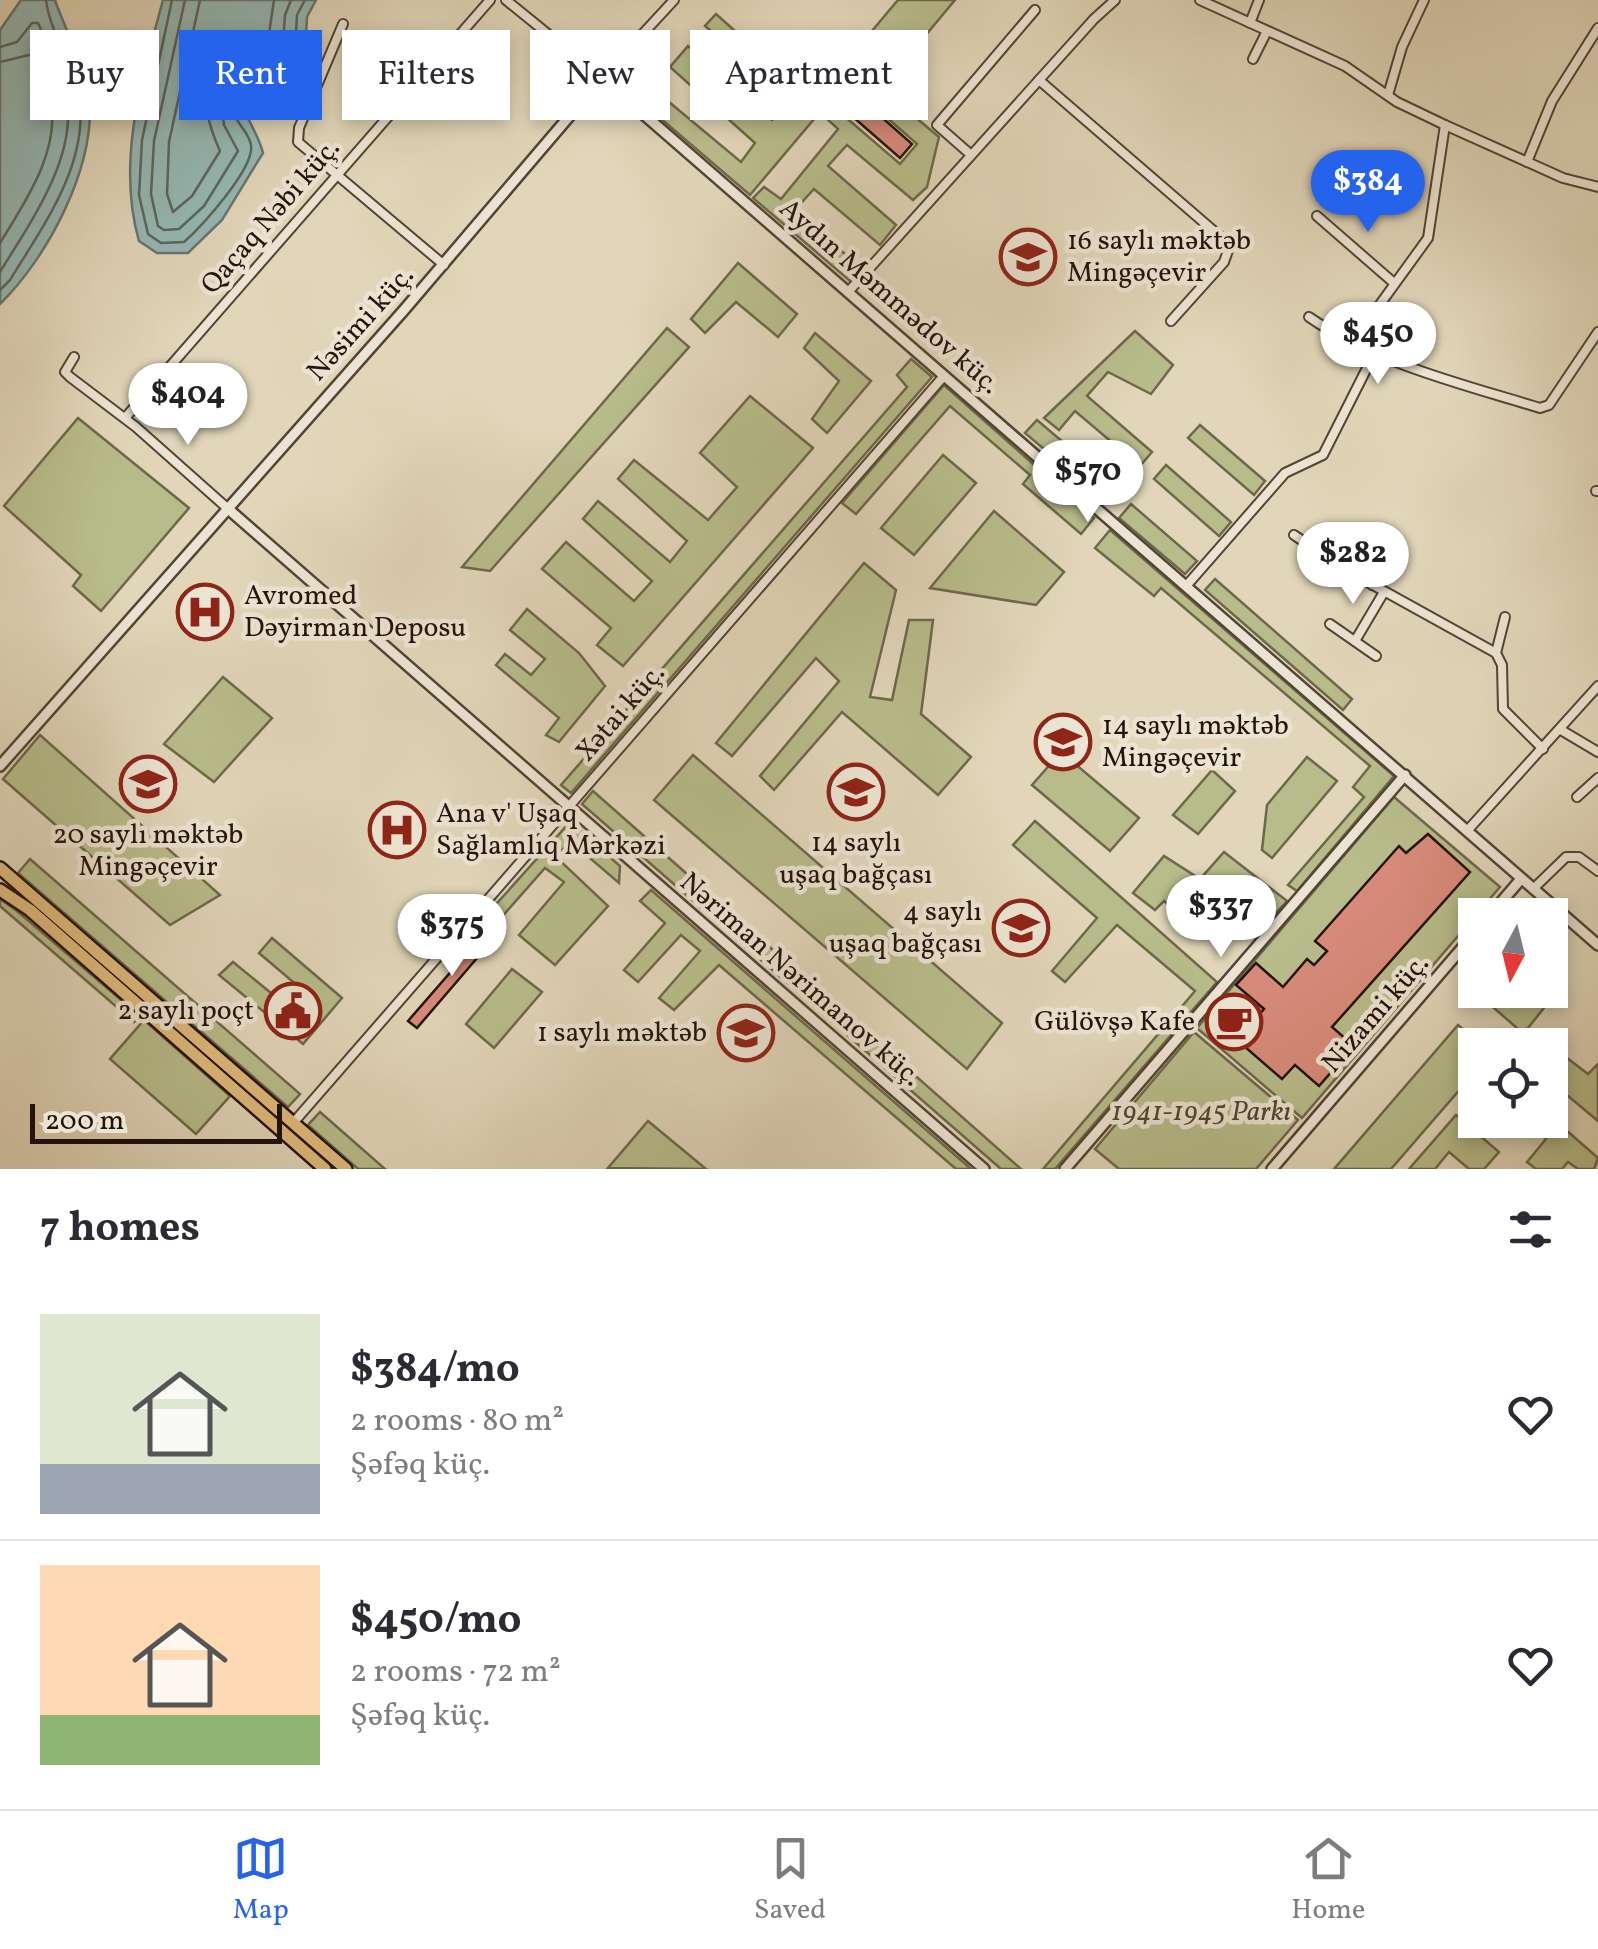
<!DOCTYPE html>
<html lang="en">
<head>
<meta charset="utf-8">
<style>
	:root { --surface:#fff; --page:#f7f7f7; --text:#2b2b33; --muted:#7c7c81; --line:#e1e1e2; --accent:#2563eb }
	body { margin:0; font-family:Vollkorn,serif; background:var(--page); color:var(--text); height:100vh; display:flex; flex-direction:column; font-size:38px; white-space:nowrap }
	* { box-sizing:border-box; margin:0 }
	p { font-size:32px; color:var(--muted) }
	.icon { flex:none; width:55px; height:55px; fill:none; stroke:currentColor; stroke-width:2; stroke-linecap:round; stroke-linejoin:round }
	.map { position:relative; height:1169px; overflow:hidden }
	.drawer { display:flex; flex-direction:column; background:var(--surface); flex:1 }
	.drawer>* { flex:none }
	.banner { position:absolute; left:30px; top:30px; width:1000px; height:90px; display:flex; gap:20px }
	.needle { width:65px; rotate:187deg }
	.controls { position:absolute; left:1458px; top:898px; display:grid; gap:20px }
	.controls a { display:grid; place-items:center; width:110px; height:110px; border-radius:0px; background:var(--surface); box-shadow:0 5px 15px #0003; font-size:50px }
	.scale { position:absolute; left:30px; bottom:25px; width:252px; box-sizing:border-box; padding-left:10px; border:5px solid #241309; border-top:0; font-size:28px; line-height:35px; white-space:nowrap; color:#241309; -webkit-text-stroke:8px #ece4d2; paint-order:stroke }
	.price { position:absolute; translate:-50% -85px; padding:0 22px; border-radius:35px; background:#fff; color:#222; font-size:32px; line-height:65px; filter:drop-shadow(0 2px 5px #0008) }
	.price::after { content:''; position:absolute; left:50%; top:60px; width:30px; height:22px; margin-left:-15px; background:inherit; clip-path:polygon(0 0,100% 0,50% 100%) }
	.price.active { background:var(--accent); color:#fff }
	ul { padding:0; list-style:none }
	li { display:flex; align-items:center; gap:30px; height:250px; padding:0 40px }
	li+li { border-top:2px solid var(--line) }
	li span { display:grid; place-items:center; flex:none; width:280px; height:200px; border-radius:0px; color:#555 }
	li>.icon { margin-inline-start:auto }
	span .icon { width:120px; height:120px; fill:#fffc; stroke-width:1 }
	li b { font-size:42px }
	h2 { display:flex; justify-content:space-between; align-items:center; height:120px; padding:0 40px; font-size:42px }
	.tag { padding:0 35px; border-radius:0px; background:var(--surface); box-shadow:0 5px 15px #0003; font-size:35px; line-height:90px }
	.tag.active { background:var(--accent); color:#fff }
	.tab-bar { display:flex; justify-content:space-around; align-items:center; height:140px; border-top:2px solid var(--line); background:var(--surface); font-size:28px; color:var(--muted) }
	.tab-bar a { display:grid; justify-items:center; gap:5px }
	.tab-bar .active { color:var(--accent) }
	.map>svg:first-child { display:block }
	.green { fill:#b8bc8b; stroke:#6e684a; stroke-width:2.5 }
	.water { fill:#95b8b4; stroke:#687670; stroke-width:2.5 }
	.lines { fill:none; stroke-linecap:round; stroke-linejoin:round }
	.shore { stroke:#5c665e; stroke-width:2.5 }
	.building { fill:#d88b7b; stroke:#241309; stroke-width:2.5 }
	.minor-casing { stroke:#534435; stroke-width:12 }
	.tertiary-casing { stroke:#534435; stroke-width:14 }
	.primary-casing { stroke:#241309; stroke-width:16 }
	.minor { stroke:#ece4d2; stroke-width:8 }
	.tertiary { stroke:#ece4d2; stroke-width:9 }
	.primary { stroke:#e0bb7c; stroke-width:11 }
	.labels { text-anchor:middle; dominant-baseline:central; stroke-width:9; stroke-linejoin:round; paint-order:stroke }
	.street-label { font-size:28px; fill:#241309; stroke:#ece4d2 }
	.poi-label { font-size:28px; fill:#241309; stroke:#ece4d2; text-anchor:start }
	.park-label { font-size:28px; font-style:italic; fill:#504630; stroke:#ece4d2 }
</style>
</head>
<body>
<div class="map">
<svg width="1598" height="1169" viewBox="0 0 1598 1169">
	<rect width="100%" height="100%" fill="#e1d6b9"/>
	<filter id="stains"><feTurbulence type="fractalNoise" baseFrequency=".002" numOctaves="4"/><feColorMatrix values="0 0 0 0 .2 0 0 0 0 .09 0 0 0 0 .02 0 0 0 .5 -.17"/></filter>
	<radialGradient id="worn" r=".72"><stop offset=".6" stop-color="#630" stop-opacity="0"/><stop offset="1" stop-color="#630" stop-opacity=".3"/></radialGradient>
	<g class="green">
		<path d="M898,0H955L900,66L866,38Z"/>
		<path d="M716,14L745,40L751,36L900,164L917,144L837,74L848,61L939,137L927,187L913,200L847,145L828,166L896,225L880,245L814,189L795,210L861,268L850,281L753,198L764,187L781,199L838,129L820,112L750,195L639,100L651,87L741,162L755,143L670,67L688,46L772,120L792,100L705,26Z"/>
		<path d="M738,263L797,314L778,337L736,302L705,333L691,319Z"/>
		<path d="M667,328L689,347L490,571L462,567Z"/>
		<path d="M1135,331L1173,365L1151,394L1108,372L1087,396L1152,452L1140,466L1075,411L1059,430L1044,418Z"/>
		<path d="M815,333L871,381L827,433L812,419L839,381L804,348Z"/>
		<path d="M911,359L932,377L571,793L561,785L907,387L897,375Z"/>
		<path d="M944,385L1094,518L1081,534L1023,484L1030,475L950,406L856,514L842,503Z"/>
		<path d="M750,396L813,448L623,666L597,645L611,628L542,569L566,542L634,601L652,581L583,519L598,501L670,562L687,541L618,479L634,460L708,520L737,487L700,453Z"/>
		<path d="M78,418L189,508L101,611L73,586L81,575L4,506Z"/>
		<path d="M1037,420L1103,476L1091,489L1025,433Z"/>
		<path d="M1200,425L1265,481L1254,495L1188,438Z"/>
		<path d="M943,455L976,483L914,555L881,528Z"/>
		<path d="M1166,465L1231,522L1219,536L1154,479Z"/>
		<path d="M1131,504L1197,561L1185,574L1119,518Z"/>
		<path d="M994,511L1064,572L1036,605L930,588Z"/>
		<path d="M1110,530L1394,776L1297,891L1288,885L1364,797L1353,787L1370,766L1161,588L1154,596L1095,548Z"/>
		<path d="M864,563L896,590L870,697L892,700L909,620H933L921,714L971,757L938,795L842,712L774,790L760,776L839,681L816,658L732,756L716,743Z"/>
		<path d="M1215,579L1352,699L1343,710L1205,590Z"/>
		<path d="M527,609L579,653L605,686L559,742L546,735L559,718L496,665L505,654L531,675L545,659L510,630Z"/>
		<path d="M223,677L272,718L214,782L164,744Z"/>
		<path d="M40,735L220,895L170,925L3,779Z"/>
		<path d="M1061,752L1139,818L1110,851L1032,785Z"/>
		<path d="M693,755L1002,1023L967,1069L654,800Z"/>
		<path d="M1307,757L1337,781L1272,858L1262,850L1267,805Z"/>
		<path d="M1212,770L1235,791L1198,834L1173,815Z"/>
		<path d="M593,791L1021,1169H1001L582,804Z"/>
		<path d="M1394,797L1500,887L1302,1118L1197,1028Z"/>
		<path d="M1035,821L1217,982L1055,1169H1043L1195,991L1117,925L1065,982L1052,971L1097,918L1013,845Z"/>
		<path d="M570,822L620,866L619,883L570,841L556,857L608,906L555,965L519,935L564,882L545,868L499,920L490,911Z"/>
		<path d="M1224,852L1287,901L1266,924L1213,879L1181,915L1164,901L1155,910L1133,893L1164,856L1200,879Z"/>
		<path d="M30,859L300,1094L288,1107L18,873Z"/>
		<path d="M651,890L971,1169H956L719,965L674,1010L659,998L700,951L681,935L638,982L624,970L665,923L640,901Z"/>
		<path d="M0,899L17,911L140,1016L134,1022L0,906Z"/>
		<path d="M272,938L342,998L303,1044L219,975L233,962L287,1006L283,1012L294,1021L312,998L259,953Z"/>
		<path d="M512,969L542,992L494,1048L466,1024Z"/>
		<path d="M1550,981L1559,989L1528,1028L1588,1074L1598,1064V1121L1550,1081V1045H1518L1525,1035L1494,1008L1509,990H1550Z"/>
		<path d="M144,1020L230,1096L196,1134L110,1059Z"/>
		<path d="M1458,1025L1482,1045H1475V1072L1391,1169H1334Z"/>
		<path d="M1194,1032L1298,1120L1256,1169H1119L1095,1149Z"/>
		<path d="M320,1112L385,1169H358L308,1125Z"/>
		<path d="M1456,1115L1499,1152L1484,1169H1469L1449,1152L1435,1169H1409Z"/>
		<path d="M1550,1116L1598,1158L1594,1169H1578L1568,1162L1562,1169H1536L1527,1162L1546,1139L1523,1120H1550Z"/>
		<path d="M648,1121L706,1169L608,1168Z"/>
	</g>
	<g class="water">
		<path d="M21,0H55C63,23 87,75 89,95C97,165 48,257 0,304V30Z"/>
		<path d="M163,0H316L307,17L305,53C283,73 261,73 241,98C245,119 258,132 263,153L222,220L188,253H157L139,241C116,161 142,78 163,0Z"/>
	</g>
	<g class="lines">
		<g class="shore">
			<path d="M172,0L142,140L139,195L148,234L161,243L184,242C201,227 255,168 251,145C247,126 231,125 232,94C254,62 271,71 295,48L297,15L305,0"/>
			<path d="M185,0L154,141L151,194L158,226L164,230L179,229L204,206L238,151L224,125L220,90L242,61L283,42L285,15L291,0"/>
			<path d="M200,0L169,142L167,194L173,212L192,196L220,151C203,113 193,70 239,46C248,41 259,39 269,34L274,0"/>
			<path d="M0,47L17,42L32,23H38C48,45 61,73 66,95C79,156 29,224 0,272"/>
			<path d="M0,62L33,54C38,67 47,83 50,98C62,149 25,202 0,243"/>
			<path d="M0,290L10,280C43,226 90,163 79,95C73,63 50,33 46,0"/>
		</g>
	</g>
	<g class="building">
		<path d="M850,89L912,144L900,158L837,103Z"/>
		<path d="M1428,834L1470,872L1332,1027L1354,1046L1319,1086L1295,1065L1282,1079L1237,1040L1264,1009L1236,985L1256,963L1283,987L1307,959L1314,965L1327,951L1315,941L1399,846L1406,853Z"/>
		<path d="M488,929L496,936L417,1028L408,1021Z"/>
	</g>
	<g class="lines">
		<g class="minor-casing">
			<g id="minor">
				<path d="M506,0L602,78L674,0"/>
				<path d="M1200,0L1345,66L1397,102L1445,125L1563,178L1598,187"/>
				<path d="M1250,23L1259,0"/>
				<path d="M343,24L299,128L298,142L444,265"/>
				<path d="M1253,59L1267,31"/>
				<path d="M1039,80L1230,245L1224,262L1171,321"/>
				<path d="M1388,95L1402,47L1424,0"/>
				<path d="M970,154L937,125L1035,10"/>
				<path d="M1527,162L1552,101L1598,28"/>
				<path d="M1317,216L1394,283"/>
				<path d="M849,291L1094,19L1115,0"/>
				<path d="M1309,317C1377,364 1462,384 1540,408L1549,405L1598,332"/>
				<path d="M74,357L65,372L70,377L136,427L226,507"/>
				<path d="M125,418L490,0"/>
				<path d="M1596,491H1598"/>
				<path d="M1294,535L1346,570L1496,653L1502,665L1503,709L1543,749"/>
				<path d="M1187,585L1285,473L1323,455L1368,366L1367,337L1373,314L1428,238L1445,125"/>
				<path d="M1372,585L1380,559"/>
				<path d="M1330,624L1376,656"/>
				<path d="M1355,641L1384,592"/>
				<path d="M1496,653L1505,617"/>
				<path d="M1561,730L1598,752"/>
				<path d="M1577,797L1598,778"/>
				<path d="M1467,831L1598,686"/>
				<path d="M1533,889L1566,857H1579L1598,871"/>
				<path d="M294,1122L943,377"/>
			</g>
		</g>
		<g class="tertiary-casing">
			<g id="tertiary">
				<path d="M226,507L984,1169"/>
				<path d="M0,766L404,310L602,78L1598,945"/>
				<path d="M1490,915L1521,879"/>
				<path d="M1065,1169L1405,775"/>
				<path d="M1272,1169L1475,933"/>
			</g>
		</g>
		<g class="primary-casing">
			<g id="primary">
				<path d="M0,868L346,1169"/>
				<path d="M0,890L30,910L325,1169"/>
			</g>
		</g>
		<use href="#minor" class="minor"/>
		<use href="#tertiary" class="tertiary"/>
		<use href="#primary" class="primary"/>
	</g>
	<defs>
		<g id="school-ring" transform="scale(2.875)"><circle r="9.5" fill="#ece4d2" stroke="#8f2418" stroke-width="1.5"/><path d="M0-5L7-2L0 1L-7-2ZM-4 1L0 2.5L4 1V4Q0 6-4 4Z" fill="#8f2418"/></g>
		<g id="hospital-ring" transform="scale(2.875)"><circle r="9.5" fill="#ece4d2" stroke="#8f2418" stroke-width="1.5"/><path d="M-5-5h3v3.5h4V-5h3V5h-3V1.5h-4V5h-3Z" fill="#8f2418"/></g>
		<g id="civic-ring" transform="scale(2.875)"><circle r="9.5" fill="#ece4d2" stroke="#8f2418" stroke-width="1.5"/><path d="M-.6-6.5H3V-4.5H.6V-3L4-1V1h2V6H-6V1h2V-1L-.6-3ZM-1.2 2.5V6h2.4V2.5Z" fill="#8f2418"/></g>
		<g id="cafe-ring" transform="scale(2.875)"><circle r="9.5" fill="#ece4d2" stroke="#8f2418" stroke-width="1.5"/><path d="M-5.5-4.5H6V0H3Q3 3.5 0 3.5H-2.5Q-5.5 3.5-5.5 0ZM3-3.2v2h1.7v-2ZM-6 4.5H4V6H-6Z" fill="#8f2418"/></g>
	</defs>
	<g fill-rule="evenodd">
		<use href="#school-ring" x="1028" y="257"/>
		<use href="#hospital-ring" x="205" y="612"/>
		<use href="#school-ring" x="1063" y="742"/>
		<use href="#school-ring" x="148" y="784"/>
		<use href="#school-ring" x="856" y="792"/>
		<use href="#hospital-ring" x="397" y="830"/>
		<use href="#school-ring" x="1021" y="928"/>
		<use href="#civic-ring" x="293" y="1011"/>
		<use href="#cafe-ring" x="1234" y="1022"/>
		<use href="#school-ring" x="746" y="1033"/>
	</g>
	<g class="labels">
		<g class="street-label">
			<text transform="translate(271 217) rotate(-49)">Qaçaq Nəbi küç.</text>
			<text transform="translate(889 297) rotate(41)">Aydın Məmmədov küç.</text>
			<text transform="translate(361 324) rotate(-48)">Nəsimi küç.</text>
			<text transform="translate(621 713) rotate(-49)">Xətai küç.</text>
			<text transform="translate(800 980) rotate(41)">Nəriman Nərimanov küç.</text>
			<text transform="translate(1376 1014) rotate(-49)">Nizami küç.</text>
		</g>
		<g class="poi-label">
			<text x="1067" y="241">16 saylı məktəb<tspan x="1067" dy="32">Mingəçevir</tspan></text>
			<text x="244" y="596">Avromed<tspan x="244" dy="32">Dəyirman Deposu</tspan></text>
			<text x="1102" y="726">14 saylı məktəb<tspan x="1102" dy="32">Mingəçevir</tspan></text>
			<text x="436" y="814">Ana v' Uşaq<tspan x="436" dy="32">Sağlamlıq Mərkəzi</tspan></text>
			<text x="148" y="835" text-anchor="middle">20 saylı məktəb<tspan x="148" dy="32">Mingəçevir</tspan></text>
			<text x="856" y="843" text-anchor="middle">14 saylı<tspan x="856" dy="32">uşaq bağçası</tspan></text>
			<text x="982" y="912" text-anchor="end">4 saylı<tspan x="982" dy="32">uşaq bağçası</tspan></text>
			<text x="254" y="1011" text-anchor="end">2 saylı poçt</text>
			<text x="1195" y="1022" text-anchor="end">Gülövşə Kafe</text>
			<text x="707" y="1033" text-anchor="end">1 saylı məktəb</text>
		</g>
		<g class="park-label">
			<text x="1201" y="1112">1941-1945 Parkı</text>
		</g>
	</g>
	<rect width="100%" height="100%" filter="url(#stains)"/>
	<rect width="100%" height="100%" fill="url(#worn)"/>
</svg>
<div class="controls">
<a><svg class="needle" viewBox="-14 -14 28 28"><path d="M0-13l5 13h-10z" fill="#e53935"/><path d="M0 13l5-13h-10z" fill="#7c7c81"/></svg></a>
<a><svg class="icon" aria-label="locate" viewBox="0 0 24 24"><circle cx="12" cy="12" r="6"/><path d="M12 2v4M12 18v4M2 12h4M18 12h4"/></svg></a>
</div>
<div class="scale">200 m</div>
<b class="price active" style="left:1368px;top:235px">$384</b>
<b class="price" style="left:1378px;top:387px">$450</b>
<b class="price" style="left:188px;top:448px">$404</b>
<b class="price" style="left:1088px;top:525px">$570</b>
<b class="price" style="left:1353px;top:607px">$282</b>
<b class="price" style="left:1221px;top:960px">$337</b>
<b class="price" style="left:452px;top:979px">$375</b>
<div class="banner">
<a class="tag">Buy</a>
<a class="tag active">Rent</a>
<a class="tag">Filters</a>
<a class="tag">New</a>
<a class="tag">Apartment</a>
</div>
</div>
<section class="drawer">
<h2>7 homes<svg class="icon" aria-label="filters" viewBox="0 0 24 24"><path d="M4 7h16M4 17h16"/><circle cx="9" cy="7" r="2"/><circle cx="15" cy="17" r="2"/></svg></h2>
<ul>
<li><span style="background:linear-gradient(#dfe7d0 75%,#9aa5b1 0)"><svg class="icon" aria-label="home" viewBox="0 0 24 24"><path d="M3 11l9-7 9 7M6 9v11h12V9"/></svg></span><div><b>$384/mo</b><p>2 rooms · 80 m²</p><p>Şəfəq küç.</p></div><svg class="icon" aria-label="heart" viewBox="0 0 24 24"><path d="M12 20l-8-8c-3-5 5-10 8-4 3-6 11-1 8 4z"/></svg></li>
<li><span style="background:linear-gradient(#ffd9b3 75%,#8fb573 0)"><svg class="icon" aria-label="home" viewBox="0 0 24 24"><path d="M3 11l9-7 9 7M6 9v11h12V9"/></svg></span><div><b>$450/mo</b><p>2 rooms · 72 m²</p><p>Şəfəq küç.</p></div><svg class="icon" aria-label="heart" viewBox="0 0 24 24"><path d="M12 20l-8-8c-3-5 5-10 8-4 3-6 11-1 8 4z"/></svg></li>
</ul>
</section>
<nav class="tab-bar">
<a class="active"><svg class="icon" aria-label="map" viewBox="0 0 24 24"><path d="M3 6l6-2 6 2 6-2v14l-6 2-6-2-6 2zM9 4v14M15 6v14"/></svg>Map</a>
<a><svg class="icon" aria-label="saved" viewBox="0 0 24 24"><path d="M7 4h10v16l-5-4-5 4z"/></svg>Saved</a>
<a><svg class="icon" aria-label="home" viewBox="0 0 24 24"><path d="M3 11l9-7 9 7M6 9v11h12V9"/></svg>Home</a>
</nav>
</body>
</html>
